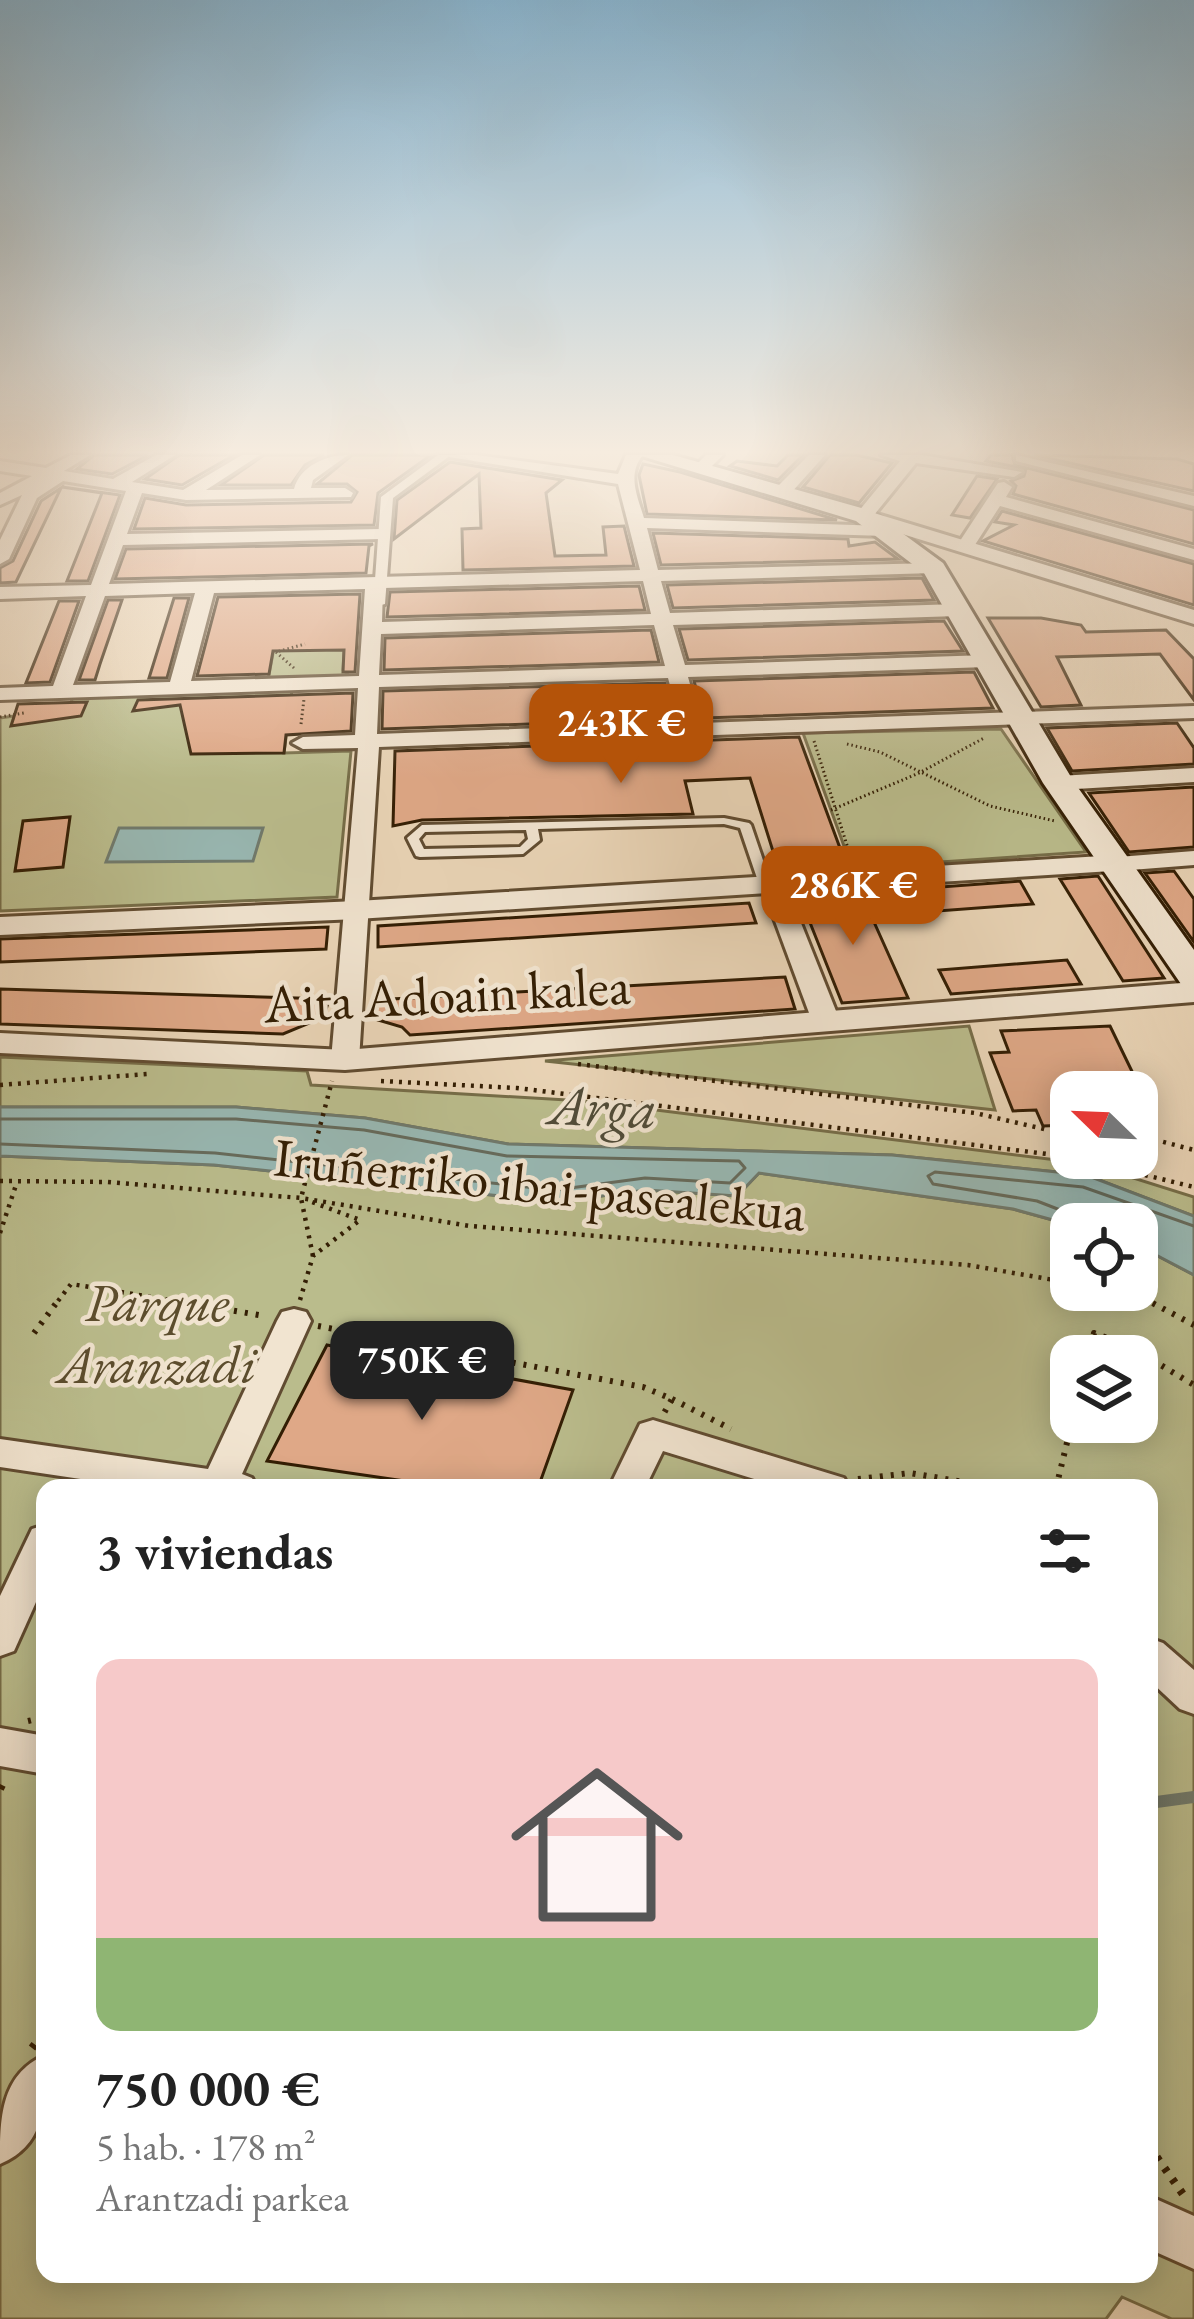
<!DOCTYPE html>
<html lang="es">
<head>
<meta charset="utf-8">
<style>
	:root { --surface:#fff; --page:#f6f6f6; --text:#222; --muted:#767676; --line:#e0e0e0; --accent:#b45309 }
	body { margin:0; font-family:"EB Garamond",serif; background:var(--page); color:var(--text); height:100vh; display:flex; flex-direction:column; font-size:45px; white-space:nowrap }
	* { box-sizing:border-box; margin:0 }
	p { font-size:39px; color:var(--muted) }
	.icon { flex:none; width:66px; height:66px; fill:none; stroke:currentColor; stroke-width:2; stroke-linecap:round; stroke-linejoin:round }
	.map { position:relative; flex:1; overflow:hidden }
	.details { position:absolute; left:36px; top:1479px; width:1122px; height:804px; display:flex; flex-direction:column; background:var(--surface); border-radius:24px; box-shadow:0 6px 30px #0003 }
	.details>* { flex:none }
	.needle { width:78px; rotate:293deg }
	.controls { position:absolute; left:1050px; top:1071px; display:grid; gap:24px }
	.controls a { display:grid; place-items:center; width:108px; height:108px; border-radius:24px; background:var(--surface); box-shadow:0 6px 30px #0003; font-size:60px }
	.price { position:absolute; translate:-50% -102px; padding:0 27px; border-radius:24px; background:var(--accent); color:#fff; font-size:39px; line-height:78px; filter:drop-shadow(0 3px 6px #0008) }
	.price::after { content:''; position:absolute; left:50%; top:72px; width:36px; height:27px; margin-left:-18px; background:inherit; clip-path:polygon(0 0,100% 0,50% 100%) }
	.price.selected { background:#222; color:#fff }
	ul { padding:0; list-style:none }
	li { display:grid; align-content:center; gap:24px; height:636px; padding:0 60px }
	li+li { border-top:3px solid var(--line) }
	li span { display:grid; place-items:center; height:372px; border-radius:24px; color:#555 }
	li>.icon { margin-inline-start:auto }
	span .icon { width:216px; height:216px; fill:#fffc; stroke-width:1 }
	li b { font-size:51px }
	h2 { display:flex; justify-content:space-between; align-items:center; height:144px; padding:0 60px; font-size:51px }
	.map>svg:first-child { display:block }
	.green { fill:#babc8c; stroke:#766d48; stroke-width:3; fill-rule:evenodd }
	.water { fill:#98b8b3; stroke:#707a6d; stroke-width:3 }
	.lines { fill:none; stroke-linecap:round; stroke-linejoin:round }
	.shore { stroke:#666b5c; stroke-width:3 }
	.stream { stroke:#707a6d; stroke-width:12 }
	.building { fill:#dfa887; stroke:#331e04; stroke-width:3 }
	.service-casing { stroke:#614c31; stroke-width:6 }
	.pedestrian-casing { stroke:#614c31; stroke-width:6 }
	.minor-casing { stroke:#614c31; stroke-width:6 }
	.tertiary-casing { stroke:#614c31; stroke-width:6 }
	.secondary-casing { stroke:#331e04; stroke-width:6 }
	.path-far3 { stroke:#331e04; stroke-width:3; stroke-dasharray:1.5 3; stroke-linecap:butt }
	.path-far2 { stroke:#331e04; stroke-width:4.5; stroke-dasharray:3 6; stroke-linecap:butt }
	.path-far1 { stroke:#331e04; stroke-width:6; stroke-dasharray:3 8; stroke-linecap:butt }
	.path { stroke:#331e04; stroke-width:8; stroke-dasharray:4.5 9; stroke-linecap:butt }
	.service { fill:#f1e4d0; fill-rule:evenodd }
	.pedestrian { fill:#f1e4d0; fill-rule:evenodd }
	.minor { fill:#f1e4d0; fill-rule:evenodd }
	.tertiary { fill:#f1e4d0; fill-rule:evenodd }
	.secondary { fill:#f1e4d0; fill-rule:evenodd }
	.labels { text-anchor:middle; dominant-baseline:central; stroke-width:9; stroke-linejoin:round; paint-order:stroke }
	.street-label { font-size:54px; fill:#331e04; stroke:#f1e4d0 }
	.park-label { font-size:54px; font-style:italic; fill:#5c4d2d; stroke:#f1e4d0 }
	.water-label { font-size:57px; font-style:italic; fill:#514c39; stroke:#f1e4d0 }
</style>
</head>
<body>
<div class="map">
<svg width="1194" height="2319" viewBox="0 0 1194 2319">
	<rect width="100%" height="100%" fill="#ead5b7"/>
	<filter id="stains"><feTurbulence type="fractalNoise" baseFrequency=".00167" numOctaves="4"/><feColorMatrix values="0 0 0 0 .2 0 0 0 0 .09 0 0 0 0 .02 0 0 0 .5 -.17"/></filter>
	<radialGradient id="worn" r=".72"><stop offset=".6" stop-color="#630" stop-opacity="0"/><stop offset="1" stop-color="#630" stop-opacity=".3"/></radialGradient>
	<g class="green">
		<path d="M277,632L344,650L343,670L352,678L268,680Z"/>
		<path d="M292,690L284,753L351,751L337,897L0,911V718L69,708L73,697Z"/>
		<path d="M1001,729L1086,852L852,868L803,733Z"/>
		<path d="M969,1026L995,1110L545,1061Z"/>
		<path d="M0,1057L307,1071L311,1085L584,1101L1089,1164L1194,1197V1216L1086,1175L892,1155L508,1144L365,1118L236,1107H0Z"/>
		<path d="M0,1156L214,1165L556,1202L646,1190L737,1196L759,1173L1013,1209L1071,1225V1290H1137V1245L1194,1275V2319H1172L1122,2297L1106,2319H0ZM1071,1356H1137V1422H1071ZM45,1488H1149V2274H45Z"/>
	</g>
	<g class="water">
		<path d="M119,828H263L253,861L106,862Z"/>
		<path d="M0,1107H236L365,1118L508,1144L892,1155L1086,1175L1194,1216V1275L1137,1245V1224L1071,1225L1013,1209L759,1173L737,1196L646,1190L556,1202L214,1165L0,1156Z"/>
	</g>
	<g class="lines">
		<g class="shore">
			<path d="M0,1119H236L364,1130L507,1156L739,1161L745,1168L730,1183L645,1178L555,1190L215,1153L0,1144"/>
			<path d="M1083,1224L1073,1215L1037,1201L933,1184L928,1176L935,1172L1083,1187L1194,1226"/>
		</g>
		<path class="stream" d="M1149,1803L1194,1797"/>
	</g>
	<g class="building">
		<path d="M94,455H148L112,474L77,469Z"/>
		<path d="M179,455H234L182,485L145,479Z"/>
		<path d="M264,455H324L305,465L291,485H221Z"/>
		<path d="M352,455H431L378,493L374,525L134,529L145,498L186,505L351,502L357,492L347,484H317Z"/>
		<path d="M788,455H803L778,480L730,466L737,461L777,466Z"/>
		<path d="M830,455H856L892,463L859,503L803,487Z"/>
		<path d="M991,455H1012L1015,465L1194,510V544L1013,494L1016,486L1011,481L1024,476L1026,469L986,461Z"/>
		<path d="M1034,455L1177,459L1194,464V491Z"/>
		<path d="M450,462L562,480L546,493L555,556L606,555L603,527L624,526L634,566L463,570L462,529L481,528L479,474L394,539L397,500Z"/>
		<path d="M643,464L680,472L837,520L647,514L639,475Z"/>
		<path d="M977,476L997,479L970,518L952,515Z"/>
		<path d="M62,487L120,495L88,581H67L102,493Z"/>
		<path d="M61,488L16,582L0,583V568L13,561L41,501Z"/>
		<path d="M1002,511L1194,564V605L983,541L1014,525L995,522Z"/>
		<path d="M653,533L848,539L849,546L875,542L898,559L661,565Z"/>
		<path d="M373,544L369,546L366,573L115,579L126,549Z"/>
		<path d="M922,578L934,600L673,608L667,585Z"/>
		<path d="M639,586L645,610L387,617L390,592Z"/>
		<path d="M360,594L355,672H343L344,650L273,651L269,674L197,676L218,597Z"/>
		<path d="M174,598H189L167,678H149Z"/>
		<path d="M108,600H122L100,664L95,680H79Z"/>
		<path d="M59,601H79L50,682L26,683Z"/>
		<path d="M988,618H1041L1081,625L1086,632L1166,630L1194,659V700L1160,654L1057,657L1081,705L1041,707Z"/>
		<path d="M944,621L963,651L688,660L679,629Z"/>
		<path d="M651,630L659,662L384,670L385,638Z"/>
		<path d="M974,672L993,708L704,718L694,681Z"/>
		<path d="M665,683L674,719L382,729L383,691Z"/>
		<path d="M353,693L351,731L286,735L284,753L191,754L180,705L133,711L138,700Z"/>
		<path d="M87,702L81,716L11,726L18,704Z"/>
		<path d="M1177,723L1194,748V764L1072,771L1047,728Z"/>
		<path d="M799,737L847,867L789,870L787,864H777L750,778L685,781L693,814L422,820L393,826L395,751Z"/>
		<path d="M1194,787V847L1129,852L1089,793Z"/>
		<path d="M70,817L63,867L15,871L23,821Z"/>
		<path d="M1174,871L1194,899V942L1145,873Z"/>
		<path d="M1098,876L1164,978L1123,981L1060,879Z"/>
		<path d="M1020,881L1033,904L911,913L900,890Z"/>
		<path d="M861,893L908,998L842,1003L799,895Z"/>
		<path d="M749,903L756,923L378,947V926Z"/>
		<path d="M328,927L326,949L0,962V939Z"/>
		<path d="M1067,960L1081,984L951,994L939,970Z"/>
		<path d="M785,977L795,1009L410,1035L402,1027L375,1019L374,1000Z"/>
		<path d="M0,989L329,999L324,1017L283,1034L0,1024Z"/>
		<path d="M1110,1026L1142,1092H1071V1125L1043,1126L1036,1110L1013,1111L990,1053L1009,1052L1001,1031Z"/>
		<path d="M327,1345L573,1390L538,1488H453L267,1461Z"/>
	</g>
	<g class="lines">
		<g class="service-casing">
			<path id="service" d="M724,818L749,823L751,825L771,884L769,887H761L759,884L740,828L724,824L538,829L540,840L523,854L420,857L416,856L407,838L422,825ZM526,830L528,839L520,847L424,849L419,839L425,832Z"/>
		</g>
		<g class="pedestrian-casing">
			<path id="pedestrian" d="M438,455H451L393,498L385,604L373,607L381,497Z"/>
		</g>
		<g class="minor-casing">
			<g id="minor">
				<path d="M71,455H90L64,471L113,479L156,455H175L132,482L183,490L242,455H260L206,490L294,489C300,466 326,455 348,455L313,480L311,488H345L353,493L351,497L186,500L142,493L127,534L381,529L390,534L381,539L123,545L109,584L640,570L618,484L437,455H476L618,474L626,455H643C627,474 637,495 644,518L884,526L893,531L884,536L647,528L658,570L934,563L943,568L934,573L661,581L670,613L958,604L967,610L958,616L673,625L685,665L987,655L997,661L987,667L688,677L701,723L1194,706V718L379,747L359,1060L345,1069L331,1060L358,748L303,749L292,743L303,737L355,735L358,688L0,700V688L53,686L86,596L0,599V587L91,585L126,491L63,481L37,498L9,559L0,564V540L22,495L0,505V493L32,476L0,471V461L46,468ZM643,581L651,614L382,622L383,588ZM365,589L359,676L191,681L214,593ZM195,593L170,682L73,685L105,596ZM654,625L665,666L379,675L381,634ZM668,678L680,723L377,734L379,687Z"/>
				<path d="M706,455H723L707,471H695L693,468Z"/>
				<path d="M809,455H825L790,494H778V486Z"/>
				<path d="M881,455H922L1022,472L1014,477L916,463L870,520H858V512L900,461Z"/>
				<path d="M1016,455L1194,496V506L1016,461Z"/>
				<path d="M1004,482L1012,487L1006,497L1194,549V560L1000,506L971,551H959L956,547L998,483Z"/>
				<path d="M1194,768V782L1059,790L1048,783L1059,776Z"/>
				<path d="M1194,851V865L1118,871L1106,864L1118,857Z"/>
				<path d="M773,876L785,883L840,1021L836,1027L826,1029L812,1021L761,883Z"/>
				<path d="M294,1309L306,1312L311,1321L242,1474L252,1478L257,1488H141L0,1467V1439L208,1469L277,1321L282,1312Z"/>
				<path d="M653,1420L844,1478L849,1488H784L663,1451L645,1488H609L640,1424Z"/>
				<path d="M45,1525V1582L14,1651L0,1656V1596L32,1529Z"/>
				<path d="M1149,1638L1163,1643L1194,1670V1714L1180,1709L1149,1680Z"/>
				<path d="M0,1728L45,1736V1774L0,1766Z"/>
				<path d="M45,2055C45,2100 48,2144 0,2164C0,2119 0,2075 45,2055Z"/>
				<path d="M1149,2196L1194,2216V2269L1149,2249Z"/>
			</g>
		</g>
		<g class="tertiary-casing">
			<g id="tertiary">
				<path d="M864,510L1194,610V624L857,520V512Z"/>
				<path d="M1118,855L1132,864L1128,870L357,919L0,935V917L357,901Z"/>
				<path d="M1194,982V1002L345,1070L0,1053V1033L345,1050Z"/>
			</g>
		</g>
		<g class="secondary-casing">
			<path id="secondary" d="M638,455H673L872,511L943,563L1074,782L1194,950V987L1181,984L1043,783L924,573L856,521Z"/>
		</g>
		<g class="path-far3">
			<path d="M294,668L276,652L305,644"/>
			<path d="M0,717L24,713"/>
			<path d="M301,724L304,699"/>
			<path d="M814,741L852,861"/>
			<path d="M847,744L880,752L990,806L1055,821"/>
			<path d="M831,810L919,773L984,738"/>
		</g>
		<g class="path-far2">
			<path d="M578,1064L975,1113L1048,1130L1071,1129"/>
			<path d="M381,1081L517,1088L1071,1157"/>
			<path d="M0,1085L148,1074"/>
			<path d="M1137,1135L1194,1150"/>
			<path d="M1075,1158L1194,1187"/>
			<path d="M0,1181L107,1182L301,1198L470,1226L968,1265L1071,1283"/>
			<path d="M0,1233L17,1182"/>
			<path d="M313,1256L301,1198L332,1081"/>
			<path d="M1111,1290L1149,1301"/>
			<path d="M300,1300L313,1256L360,1220L312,1202"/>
			<path d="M58,1301L71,1284L176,1301"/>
		</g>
		<g class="path-far1">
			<path d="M158,1298L265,1316"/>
			<path d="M1143,1298L1194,1325"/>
			<path d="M318,1326L643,1387L672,1399L664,1413"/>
			<path d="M34,1333L60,1298"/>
			<path d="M1089,1356L1094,1333L1129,1346L1194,1385"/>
			<path d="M672,1399L731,1429"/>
			<path d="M858,1479L910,1473L1000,1488"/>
			<path d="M1056,1488L1072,1422"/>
			<path d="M28,1721L45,1717"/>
		</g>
		<g class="path">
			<path d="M0,1789L6,1777"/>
			<path d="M32,2048L45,2031"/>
			<path d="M1149,2146L1187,2200"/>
		</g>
		<use href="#service" class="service"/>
		<use href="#pedestrian" class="pedestrian"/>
		<use href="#minor" class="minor"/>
		<use href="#tertiary" class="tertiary"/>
		<use href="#secondary" class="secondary"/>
	</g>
	<linearGradient id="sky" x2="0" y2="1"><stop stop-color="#88b6d3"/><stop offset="0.58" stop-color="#f6ecdf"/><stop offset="1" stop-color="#f6ecdf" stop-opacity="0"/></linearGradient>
	<rect width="1194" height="779" fill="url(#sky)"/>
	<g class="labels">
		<g class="street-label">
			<text transform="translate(447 994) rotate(-3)">Aita Adoain kalea</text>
			<text transform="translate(540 1184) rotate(6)">Iruñerriko ibai-pasealekua</text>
		</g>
		<g class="park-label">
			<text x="157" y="1302">Parque<tspan x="157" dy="62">Aranzadi</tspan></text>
		</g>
		<g class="water-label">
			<text transform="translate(603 1106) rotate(2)">Arga</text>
		</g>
	</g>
	<rect width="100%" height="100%" filter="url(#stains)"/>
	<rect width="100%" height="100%" fill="url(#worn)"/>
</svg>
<div class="controls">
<a><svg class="needle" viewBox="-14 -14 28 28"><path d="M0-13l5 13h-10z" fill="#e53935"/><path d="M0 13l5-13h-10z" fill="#767676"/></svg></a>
<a><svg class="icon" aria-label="locate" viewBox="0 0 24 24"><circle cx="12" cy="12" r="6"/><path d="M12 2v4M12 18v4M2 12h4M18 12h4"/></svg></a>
<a><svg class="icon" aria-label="layers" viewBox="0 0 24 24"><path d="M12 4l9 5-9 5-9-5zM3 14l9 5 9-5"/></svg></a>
</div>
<b class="price" style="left:621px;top:786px">243K €</b>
<b class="price" style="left:853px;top:948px">286K €</b>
<b class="price selected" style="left:422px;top:1423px">750K €</b>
<section class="details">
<h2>3 viviendas<svg class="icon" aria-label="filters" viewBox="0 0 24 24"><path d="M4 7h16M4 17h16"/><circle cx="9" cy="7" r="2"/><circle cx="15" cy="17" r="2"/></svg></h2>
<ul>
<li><span style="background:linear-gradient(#f6c9c9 75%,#8fb573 0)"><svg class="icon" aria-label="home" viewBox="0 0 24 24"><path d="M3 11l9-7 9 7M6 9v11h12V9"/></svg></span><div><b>750 000 €</b><p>5 hab. · 178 m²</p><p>Arantzadi parkea</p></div></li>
</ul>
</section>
</div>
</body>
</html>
